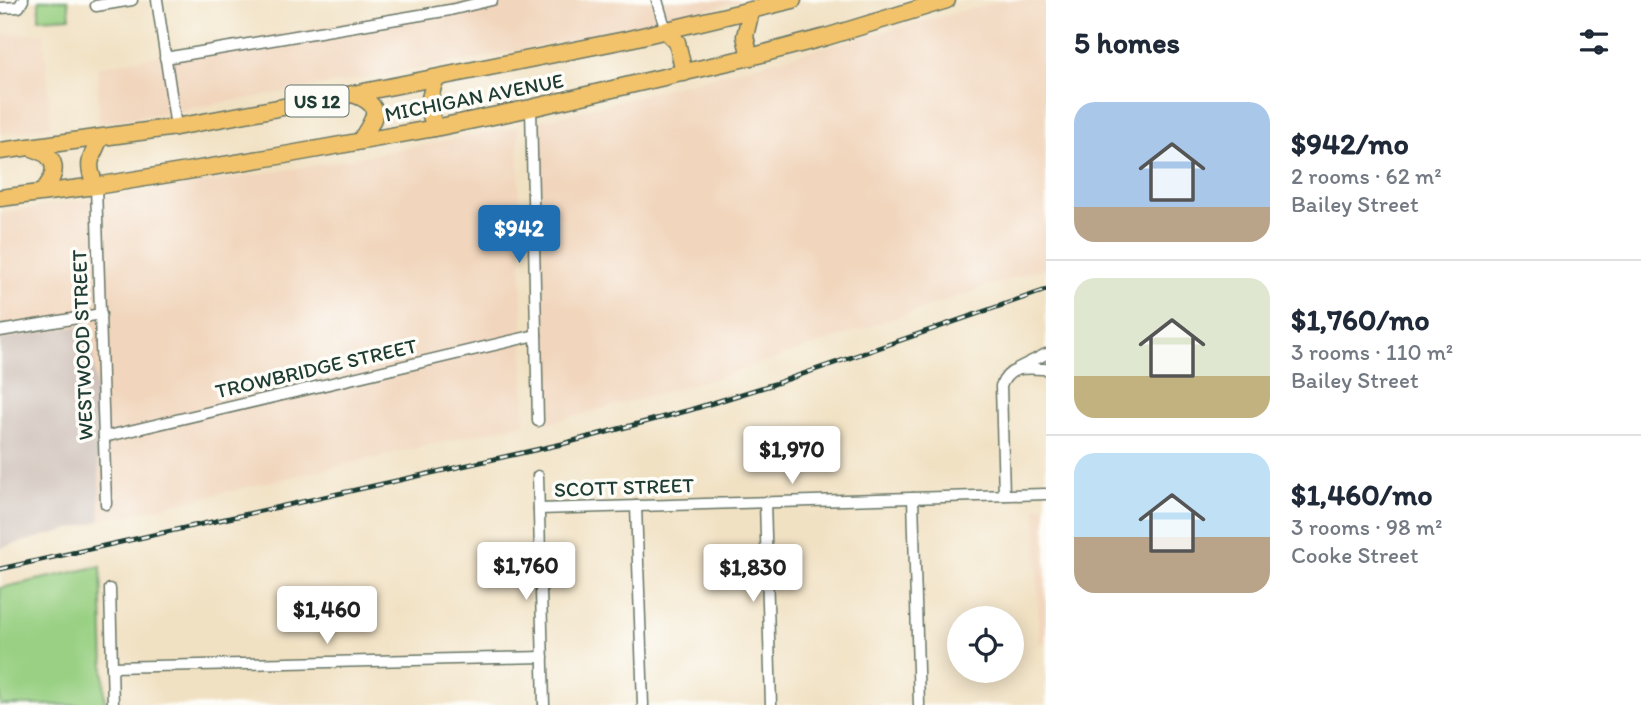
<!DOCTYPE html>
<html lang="en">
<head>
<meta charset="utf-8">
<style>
	:root { --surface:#fff; --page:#f6f6f7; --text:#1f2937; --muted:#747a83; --line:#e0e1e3; --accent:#1f6fb2 }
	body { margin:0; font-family:Itim,sans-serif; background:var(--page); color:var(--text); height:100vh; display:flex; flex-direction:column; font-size:26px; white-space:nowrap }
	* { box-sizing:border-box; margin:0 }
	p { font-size:23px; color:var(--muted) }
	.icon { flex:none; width:38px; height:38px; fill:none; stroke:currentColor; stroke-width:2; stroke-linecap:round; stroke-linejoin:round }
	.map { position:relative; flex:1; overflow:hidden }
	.sheet { display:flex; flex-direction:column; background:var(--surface); width:595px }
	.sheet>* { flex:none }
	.controls { position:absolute; left:947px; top:606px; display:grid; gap:14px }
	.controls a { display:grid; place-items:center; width:77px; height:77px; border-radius:50%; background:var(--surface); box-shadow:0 4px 18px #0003; font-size:35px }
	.price { position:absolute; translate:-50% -60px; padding:0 16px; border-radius:7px; background:#fff; color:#222; font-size:23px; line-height:46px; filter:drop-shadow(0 2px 4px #0008) }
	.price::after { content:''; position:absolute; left:50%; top:42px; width:21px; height:16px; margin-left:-10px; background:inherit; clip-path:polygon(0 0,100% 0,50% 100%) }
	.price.active { background:var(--accent); color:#fff }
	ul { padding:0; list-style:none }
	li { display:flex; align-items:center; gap:21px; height:175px; padding:0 28px }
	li+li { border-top:2px solid var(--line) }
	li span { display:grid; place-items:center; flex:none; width:196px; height:140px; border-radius:21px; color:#555 }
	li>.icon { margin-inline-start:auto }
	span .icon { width:84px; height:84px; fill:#fffc; stroke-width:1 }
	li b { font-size:30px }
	h2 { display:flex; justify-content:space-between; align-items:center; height:84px; padding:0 28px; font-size:30px }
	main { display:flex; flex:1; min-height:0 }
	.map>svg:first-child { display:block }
	.built { fill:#f1d5bc }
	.industrial { fill:#cec1b9 }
	.green { fill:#99d083; stroke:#5c865c; stroke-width:2 }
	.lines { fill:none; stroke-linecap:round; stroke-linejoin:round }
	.street-casing { stroke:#687666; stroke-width:13 }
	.primary-casing { stroke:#687666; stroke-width:19 }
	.street { stroke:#fff; stroke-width:10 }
	.primary { stroke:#f2c36a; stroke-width:16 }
	.rail-casing { stroke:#1f3d34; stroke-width:5 }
	.rail { stroke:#fdfcf7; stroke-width:2.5; stroke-dasharray:8; stroke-linecap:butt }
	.labels { text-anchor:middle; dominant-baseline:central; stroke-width:7; stroke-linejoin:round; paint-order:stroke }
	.shield { fill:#fdfcf7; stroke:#62766e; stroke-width:2 }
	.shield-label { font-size:19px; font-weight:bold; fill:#1f3d34 }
	.street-label { font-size:21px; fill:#1f3d34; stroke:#fdfcf7 }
</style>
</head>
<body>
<main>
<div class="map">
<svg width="1046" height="705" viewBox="0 0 1046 705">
	<rect width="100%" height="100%" fill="#fdfcf7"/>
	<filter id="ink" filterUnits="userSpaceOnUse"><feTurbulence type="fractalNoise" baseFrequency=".0143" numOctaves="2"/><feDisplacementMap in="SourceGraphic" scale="14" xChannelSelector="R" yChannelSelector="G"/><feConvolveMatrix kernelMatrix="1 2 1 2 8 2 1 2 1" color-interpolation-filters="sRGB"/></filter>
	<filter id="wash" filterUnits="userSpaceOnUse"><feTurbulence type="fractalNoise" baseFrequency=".00686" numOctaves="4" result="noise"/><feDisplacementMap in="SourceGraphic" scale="28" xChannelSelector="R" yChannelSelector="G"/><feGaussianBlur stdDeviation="1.57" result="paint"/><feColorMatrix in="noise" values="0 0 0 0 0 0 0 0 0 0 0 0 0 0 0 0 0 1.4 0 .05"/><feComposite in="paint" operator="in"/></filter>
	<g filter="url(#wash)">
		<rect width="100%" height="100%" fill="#f1e1c3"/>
		<g class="built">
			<path d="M477,0H743L646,25L470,60L99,124L98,67L176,52Z"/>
			<path d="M1005,0H1046V267L720,377L548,423L539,122Z"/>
			<path d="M44,33L51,126L0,134V35Z"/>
			<path d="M518,127L525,423L100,521L98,428L92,324L0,339V213L312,166Z"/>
			<path d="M1036,506H1046V643H1039Z"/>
		</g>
		<path class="industrial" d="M92,324L98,428L100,521L0,548V339Z"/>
		<g class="green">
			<path d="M39,0H68L70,17L39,19Z"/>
			<path d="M101,566L105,705H0V588Z"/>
		</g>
	</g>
	<g filter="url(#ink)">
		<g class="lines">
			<g class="street-casing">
				<g id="street">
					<path d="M157,0L176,127"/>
					<path d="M657,0L666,31"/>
					<path d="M96,6L132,0"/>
					<path d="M0,8L19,7L23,0"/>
					<path d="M165,58L450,10L492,0"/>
					<path d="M531,108L538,421"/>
					<path d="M96,186L106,504"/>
					<path d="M0,331L101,314"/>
					<path d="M1018,368L1046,354"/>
					<path d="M104,437L536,335"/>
					<path d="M538,476L544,705"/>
					<path d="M1004,495L1001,386C1010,364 1026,369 1046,369"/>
					<path d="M913,498L919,705"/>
					<path d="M765,502L771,705"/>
					<path d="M636,506L643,705"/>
					<path d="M539,509L1046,494"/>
					<path d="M110,589L113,705"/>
					<path d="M112,667L543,657"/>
				</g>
			</g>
			<g class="primary-casing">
				<g id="primary">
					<path d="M666,31L677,42L684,73"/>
					<path d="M750,57L745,36L751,11"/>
					<path d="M353,94C386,106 374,119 360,141"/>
					<path d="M435,128L428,106L435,79"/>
					<path d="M32,148C59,156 59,173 42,192"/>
					<path d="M0,151L176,127L353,94L625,40L793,0"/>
					<path d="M96,186C85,163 91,159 100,138"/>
					<path d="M0,198L96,186L279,156L435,128L531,108L750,57L826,37L947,0"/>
				</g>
			</g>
			<use href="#street" class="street"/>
			<use href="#primary" class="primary"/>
			<g class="rail-casing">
				<path id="rail" d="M0,569L562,444L690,410L774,384L1046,290"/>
			</g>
			<use href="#rail" class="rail"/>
		</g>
	</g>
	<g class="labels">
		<rect class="shield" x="285.5" y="85.5" width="63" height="31" rx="5"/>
		<g class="shield-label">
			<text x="317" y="101">US 12</text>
		</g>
		<g class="street-label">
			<text transform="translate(474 97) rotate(-11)">MICHIGAN AVENUE</text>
			<text transform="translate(82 345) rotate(-92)">WESTWOOD STREET</text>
			<text transform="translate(316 368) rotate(-13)">TROWBRIDGE STREET</text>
			<text transform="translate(624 487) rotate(-2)">SCOTT STREET</text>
		</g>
	</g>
</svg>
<div class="controls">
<a><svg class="icon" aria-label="locate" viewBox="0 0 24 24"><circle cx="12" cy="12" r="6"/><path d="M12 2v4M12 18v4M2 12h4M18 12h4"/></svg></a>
</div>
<b class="price active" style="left:519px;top:265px">$942</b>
<b class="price" style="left:792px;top:486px">$1,970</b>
<b class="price" style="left:526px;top:602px">$1,760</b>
<b class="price" style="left:753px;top:604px">$1,830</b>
<b class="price" style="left:327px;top:646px">$1,460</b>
</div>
<section class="sheet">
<h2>5 homes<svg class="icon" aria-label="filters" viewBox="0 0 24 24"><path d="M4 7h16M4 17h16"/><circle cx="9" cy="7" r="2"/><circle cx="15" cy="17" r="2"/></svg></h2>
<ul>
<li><span style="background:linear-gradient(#a9c7e8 75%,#b9a48a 0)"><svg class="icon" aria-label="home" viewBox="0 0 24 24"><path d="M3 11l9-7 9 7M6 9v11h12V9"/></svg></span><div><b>$942/mo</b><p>2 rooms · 62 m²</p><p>Bailey Street</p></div></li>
<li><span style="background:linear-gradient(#dfe7d0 70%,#c2b280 0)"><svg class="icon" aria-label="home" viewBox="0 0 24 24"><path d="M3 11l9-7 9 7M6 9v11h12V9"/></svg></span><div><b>$1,760/mo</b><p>3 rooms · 110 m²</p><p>Bailey Street</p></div></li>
<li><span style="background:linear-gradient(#bfe0f5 60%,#b9a48a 0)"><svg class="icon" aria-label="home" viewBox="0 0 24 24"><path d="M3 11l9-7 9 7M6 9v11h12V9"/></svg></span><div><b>$1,460/mo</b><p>3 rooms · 98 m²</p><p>Cooke Street</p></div></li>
</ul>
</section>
</main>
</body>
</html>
